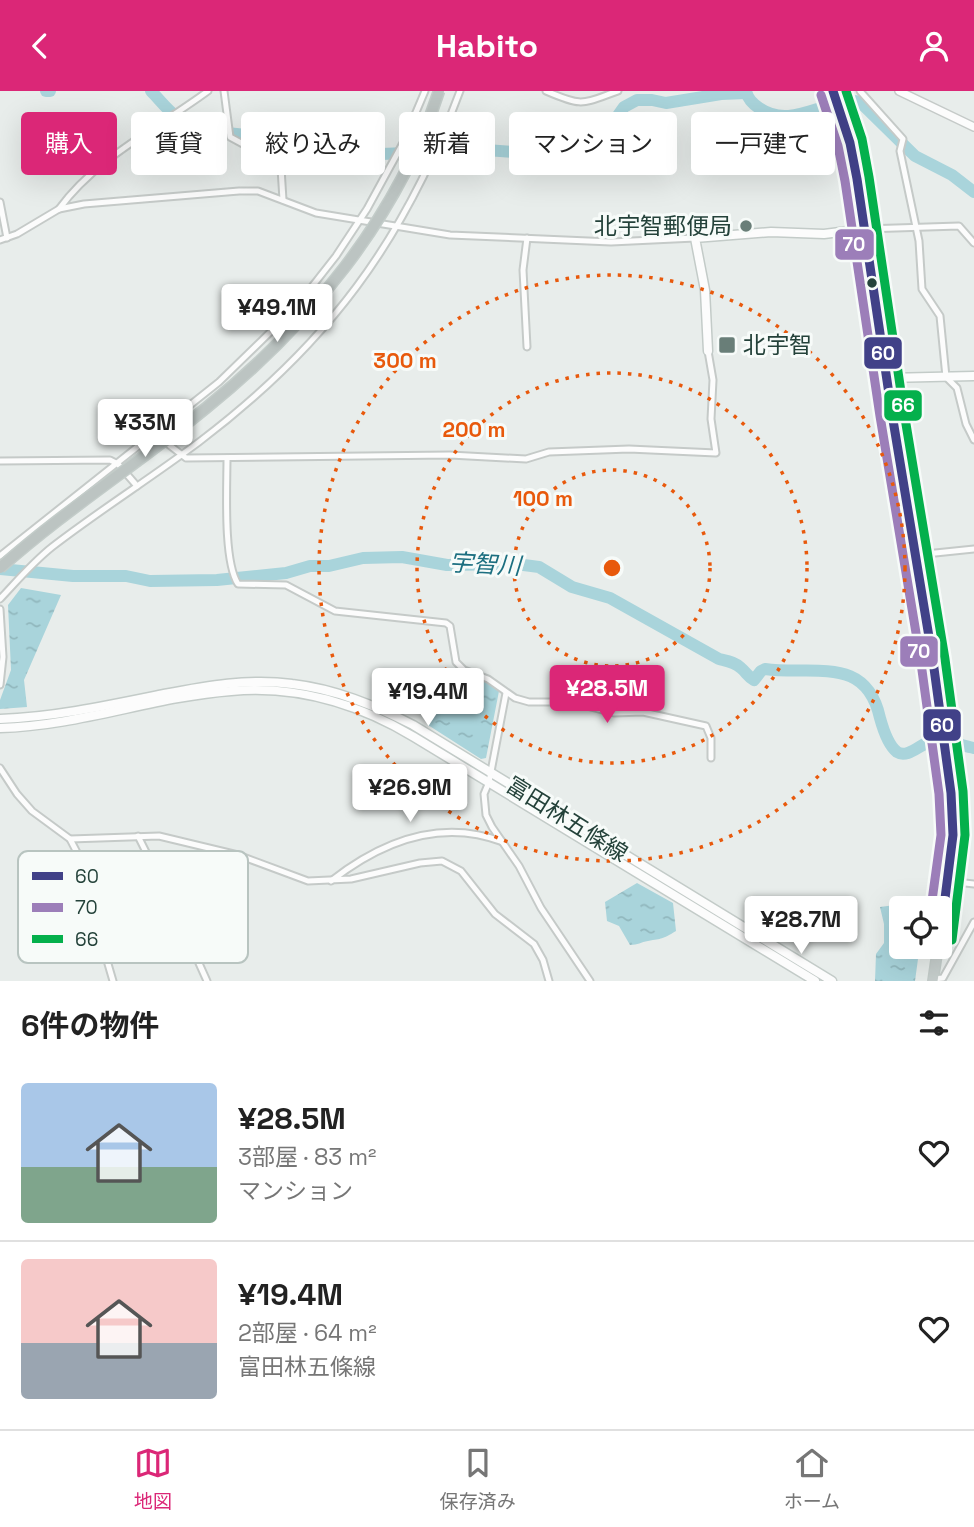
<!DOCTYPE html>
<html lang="ja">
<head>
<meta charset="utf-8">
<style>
	:root { --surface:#fff; --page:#f2f2f2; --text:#222; --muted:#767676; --line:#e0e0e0; --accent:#db2777 }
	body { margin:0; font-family:"Space Grotesk","Noto Sans JP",sans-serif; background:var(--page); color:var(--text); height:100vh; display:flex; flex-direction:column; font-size:26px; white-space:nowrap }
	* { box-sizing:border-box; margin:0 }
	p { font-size:23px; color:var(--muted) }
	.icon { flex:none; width:38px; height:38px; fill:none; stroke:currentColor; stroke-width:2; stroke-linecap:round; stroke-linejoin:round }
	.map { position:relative; height:890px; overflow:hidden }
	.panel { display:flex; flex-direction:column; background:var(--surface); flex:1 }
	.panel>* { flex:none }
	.guide { position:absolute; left:21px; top:21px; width:933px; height:63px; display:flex; gap:14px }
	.controls { position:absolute; left:889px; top:805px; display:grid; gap:14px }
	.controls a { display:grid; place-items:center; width:63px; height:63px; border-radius:7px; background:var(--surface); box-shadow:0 7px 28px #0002; font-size:35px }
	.price { position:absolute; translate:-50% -60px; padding:0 16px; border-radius:7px; background:#fff; color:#222; font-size:23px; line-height:46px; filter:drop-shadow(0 2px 4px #0008) }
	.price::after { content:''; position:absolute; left:50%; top:42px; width:21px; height:16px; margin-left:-10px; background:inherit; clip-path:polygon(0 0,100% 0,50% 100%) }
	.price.active { background:var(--accent); color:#fff }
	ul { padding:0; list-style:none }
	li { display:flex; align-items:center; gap:21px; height:175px; padding:0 21px }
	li+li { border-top:2px solid var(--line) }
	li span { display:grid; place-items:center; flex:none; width:196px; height:140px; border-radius:7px; color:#555 }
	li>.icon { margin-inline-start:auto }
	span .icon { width:84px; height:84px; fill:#fffc; stroke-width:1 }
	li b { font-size:30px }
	h2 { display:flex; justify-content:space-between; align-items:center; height:84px; padding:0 21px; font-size:30px }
	.chip { padding:0 24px; border-radius:7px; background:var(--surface); box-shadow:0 7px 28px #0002; font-size:24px; line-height:63px }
	.chip.active { background:var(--accent); color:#fff }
	header { display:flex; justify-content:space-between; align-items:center; height:91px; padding:0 21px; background:var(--accent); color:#fff; font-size:32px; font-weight:600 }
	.dock { display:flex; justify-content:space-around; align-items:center; height:98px; border-top:2px solid var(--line); background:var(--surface); font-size:19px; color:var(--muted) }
	.dock a { display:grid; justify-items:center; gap:4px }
	.dock .active { color:var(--accent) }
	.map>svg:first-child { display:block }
	.water { fill:url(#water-ripples) }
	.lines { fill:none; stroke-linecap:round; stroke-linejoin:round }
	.river { stroke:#a9d4db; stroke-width:12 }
	.minor-casing { stroke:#c5cac8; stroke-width:9 }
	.tertiary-casing { stroke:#c5cac8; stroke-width:10 }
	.secondary-casing { stroke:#c3cbc8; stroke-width:11 }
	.trunk-casing { stroke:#c3ccc9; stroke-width:12 }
	.minor { stroke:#fcfcfc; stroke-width:5 }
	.tertiary { stroke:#fcfcfc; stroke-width:7 }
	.secondary { stroke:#fcfcfc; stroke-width:8 }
	.trunk { stroke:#c6cecc; stroke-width:9 }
	.motorway-bridge-casing { stroke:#c3ccc9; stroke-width:13; stroke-linecap:butt }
	.motorway-bridge { stroke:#bcc4c2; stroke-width:10 }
	.bus-1-casing { stroke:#f7fbf9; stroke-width:14 }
	.bus-2-casing { stroke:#f7fbf9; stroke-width:14 }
	.bus-3-casing { stroke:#f7fbf9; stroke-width:14 }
	.bus-1 { stroke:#414188; stroke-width:9 }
	.bus-2 { stroke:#9c7eb9; stroke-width:9 }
	.bus-3 { stroke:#04b04c; stroke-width:9 }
	.ring { fill:none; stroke:#e8590c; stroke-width:3.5; stroke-dasharray:3.5 7 }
	.poi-dot { fill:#697e78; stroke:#f7fbf9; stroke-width:2.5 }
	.bus-dot { fill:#24423a; stroke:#f7fbf9; stroke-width:2.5 }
	.labels { text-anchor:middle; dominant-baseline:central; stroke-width:6; stroke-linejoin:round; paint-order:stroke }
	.poi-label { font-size:23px; fill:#24423a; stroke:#f7fbf9; text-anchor:end }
	.street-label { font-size:23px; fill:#24423a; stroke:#f7fbf9 }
	.water-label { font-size:24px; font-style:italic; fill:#1c6f80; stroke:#f7fbf9 }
	.key { fill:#f7fbf9; stroke:#b8c4c0; stroke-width:2 }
	.key-label { font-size:19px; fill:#24423a }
	.centre { fill:#e8590c; stroke:#f7fbf9; stroke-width:3.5 }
	.ring-label { font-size:21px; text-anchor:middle; font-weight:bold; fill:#e8590c; stroke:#f7fbf9; stroke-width:6; stroke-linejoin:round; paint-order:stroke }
	.line-badge { stroke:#f7fbf9; stroke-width:2.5 }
	.badge-label { font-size:19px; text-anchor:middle; font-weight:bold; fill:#fff }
</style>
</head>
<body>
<header><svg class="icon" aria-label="back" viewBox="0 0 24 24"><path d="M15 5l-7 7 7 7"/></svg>Habito<svg class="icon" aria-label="person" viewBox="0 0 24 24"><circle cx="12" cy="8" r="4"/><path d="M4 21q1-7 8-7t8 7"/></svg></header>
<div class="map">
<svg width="974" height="890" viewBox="0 0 974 890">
	<defs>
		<pattern id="water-ripples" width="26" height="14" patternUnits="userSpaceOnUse" patternTransform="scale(1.75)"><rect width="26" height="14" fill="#a9d4db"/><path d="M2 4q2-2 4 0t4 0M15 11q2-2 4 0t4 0" fill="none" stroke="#91b7bd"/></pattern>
	</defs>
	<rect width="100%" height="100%" fill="#e8edeb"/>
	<g class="water">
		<path d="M21,497L61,504L24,589L27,616L0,618V609L11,579L8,514Z"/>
		<path d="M435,582C459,583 480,584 499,600L486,667L481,668L428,634L431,629C420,614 421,593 435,582Z"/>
		<path d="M637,792L673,812L676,840C661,849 663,847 648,850C641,851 638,854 630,854L619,835L607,830L605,811Z"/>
		<path d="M895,814L901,833V856H915L918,868L915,890H875L876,863L884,852V833L880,816Z"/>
	</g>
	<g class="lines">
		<g class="river">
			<path d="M46,0H50"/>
			<path d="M151,0C160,9 167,19 178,27C200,42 252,47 279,42C297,39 318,26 336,28C363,31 362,56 381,63L486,59L515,61L539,48L549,46L584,50L593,47L607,40L624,16L637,9H652L666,12L721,3L746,2"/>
			<path d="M746,0C748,8 752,12 759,17C785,35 811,18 838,12C846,10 852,9 860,11L915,65L952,84L974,101"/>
			<path d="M0,478L73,485H126L150,490L217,489L286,482L310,475H329L363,467L402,466L447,474L516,473L539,476L572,496L610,507L719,568C727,570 735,571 741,577C747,582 747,585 754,589L761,580L765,578C813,585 866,563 880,627C883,638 888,654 897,661C908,668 921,652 932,650C943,647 962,655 974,657"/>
		</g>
		<g class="minor-casing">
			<g id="minor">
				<path d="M224,0L230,46L276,71L281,77L283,109"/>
				<path d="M546,0C583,16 581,13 618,0"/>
				<path d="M860,0L903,48L900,60L919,150L922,198L940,225L946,286L957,297L966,333L974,349"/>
				<path d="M0,111L7,147"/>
				<path d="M59,118C96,67 158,37 208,0"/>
				<path d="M864,138L959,135L974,152"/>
				<path d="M527,147L523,179L527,256"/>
				<path d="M0,149L17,143L59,118L84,113L239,100H258L316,122L450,144L611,151L695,147"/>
				<path d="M155,343L186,367L450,364L526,368L549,361L629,358L716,362L711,328L713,289L708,260"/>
				<path d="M227,367C227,396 223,470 238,493L286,494L335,520L446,532L450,535L456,571L464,579L488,588L515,607L529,611H571L614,622L643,621L706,635L711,647V667"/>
				<path d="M0,370L110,369L118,373L137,395"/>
				<path d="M916,464L974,458"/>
				<path d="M0,465L219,291L296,216L336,165L367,118L403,52L425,0"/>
				<path d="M0,508C17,490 33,471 52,456C100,419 151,387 199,351C327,254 404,151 460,0"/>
				<path d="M0,518L3,566L0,594"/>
				<path d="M506,602L489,691L484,703L486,724L492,736L519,775L541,817L590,890"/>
				<path d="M0,677L17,703L32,720L70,748L95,796L102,819L106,866L113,890"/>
				<path d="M138,745L175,819L207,890"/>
				<path d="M70,748L159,745L238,764L308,790L351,788L420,772L442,770L461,780L495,823L534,853L543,869L549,890"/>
				<path d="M331,790C381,751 440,727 503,751"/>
				<path d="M948,790L974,793"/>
				<path d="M933,888L943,887L974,831"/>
			</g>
		</g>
		<g class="tertiary-casing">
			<path id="tertiary" d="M899,0L974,36"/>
		</g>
		<g class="secondary-casing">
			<g id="secondary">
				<path d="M708,260L705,199L695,147L771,141L824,143L864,138"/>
				<path d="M887,287L974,285"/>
				<path d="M0,628C55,626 110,614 164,603C206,595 249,587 292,593C335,598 374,614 413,634L832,890"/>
				<path d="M0,637C79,635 153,606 231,600C296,594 359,613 414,646L815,890"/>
			</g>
		</g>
		<g class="trunk-casing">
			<g id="trunk">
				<path d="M833,0L850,52L857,88L892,323L907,407L933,570L951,702L953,744L940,847"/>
				<path d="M933,890L938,856"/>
			</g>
		</g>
		<use href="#minor" class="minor"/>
		<use href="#tertiary" class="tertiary"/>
		<use href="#secondary" class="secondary"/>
		<use href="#trunk" class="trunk"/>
		<g class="motorway-bridge-casing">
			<path id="motorway-bridge" d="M0,477C65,419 139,372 206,317C308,235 398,127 439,0"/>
		</g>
		<use href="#motorway-bridge" class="motorway-bridge"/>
		<g class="bus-1-casing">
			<path id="bus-1" d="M833,0L850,52L857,88L892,323L933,570L951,702L953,744L940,847"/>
		</g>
		<g class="bus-2-casing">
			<path id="bus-2" d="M821,4L838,55L845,90L880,325L921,572L939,703L941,744L931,817"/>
		</g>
		<g class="bus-3-casing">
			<path id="bus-3" d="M846,0L862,48L869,86L904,321L945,568L963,700L965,744L952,849"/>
		</g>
		<use href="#bus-1" class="bus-1"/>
		<use href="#bus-2" class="bus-2"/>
		<use href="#bus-3" class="bus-3"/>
	</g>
	<g class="ring">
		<circle cx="612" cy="477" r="98"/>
		<circle cx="612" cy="477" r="195"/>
		<circle cx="612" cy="477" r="293"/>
	</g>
	<g class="poi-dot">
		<circle cx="746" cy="135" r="7"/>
		<rect x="718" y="245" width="18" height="18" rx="3.5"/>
	</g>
	<circle class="bus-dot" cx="872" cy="192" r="6"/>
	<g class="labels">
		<g class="poi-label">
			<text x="732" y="135">北宇智郵便局</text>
			<text x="743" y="254" text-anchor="start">北宇智</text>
		</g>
		<g class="street-label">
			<text transform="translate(567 728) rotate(32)">富田林五條線</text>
		</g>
		<g class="water-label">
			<text transform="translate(485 473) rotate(3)">宇智川</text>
		</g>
	</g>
	<rect x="18" y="760" width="230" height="112" rx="10" class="key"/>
	<rect x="32" y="781" width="31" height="8" fill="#414188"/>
	<rect x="32" y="812" width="31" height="9" fill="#9c7eb9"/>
	<rect x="32" y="844" width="31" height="8" fill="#04b04c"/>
	<g class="key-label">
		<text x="75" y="792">60</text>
		<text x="75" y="823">70</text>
		<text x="75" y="855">66</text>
	</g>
	<circle cx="612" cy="477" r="10" class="centre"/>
	<g class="ring-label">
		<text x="405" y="277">300 m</text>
		<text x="474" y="346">200 m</text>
		<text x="543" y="415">100 m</text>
	</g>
	<g class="line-badge">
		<rect x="834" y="137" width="41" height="33" rx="7" fill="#9c7eb9"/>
		<rect x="863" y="245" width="40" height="34" rx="7" fill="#414188"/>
		<rect x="883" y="298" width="40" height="33" rx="7" fill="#04b04c"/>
		<rect x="899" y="544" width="40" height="33" rx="7" fill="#9c7eb9"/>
		<rect x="922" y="617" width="40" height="34" rx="7" fill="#414188"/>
	</g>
	<g class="badge-label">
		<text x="854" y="160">70</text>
		<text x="883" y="269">60</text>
		<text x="903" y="321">66</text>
		<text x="919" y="567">70</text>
		<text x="942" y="641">60</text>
	</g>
</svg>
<div class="controls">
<a><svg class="icon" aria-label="locate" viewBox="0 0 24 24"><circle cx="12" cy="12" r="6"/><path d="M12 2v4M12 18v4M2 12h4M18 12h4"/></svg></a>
</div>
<b class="price" style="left:277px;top:253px">¥49.1M</b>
<b class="price" style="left:145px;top:368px">¥33M</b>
<b class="price active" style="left:607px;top:634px">¥28.5M</b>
<b class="price" style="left:428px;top:637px">¥19.4M</b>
<b class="price" style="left:410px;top:733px">¥26.9M</b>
<b class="price" style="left:801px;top:865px">¥28.7M</b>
<div class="guide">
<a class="chip active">購入</a>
<a class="chip">賃貸</a>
<a class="chip">絞り込み</a>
<a class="chip">新着</a>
<a class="chip">マンション</a>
<a class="chip">一戸建て</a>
</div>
</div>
<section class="panel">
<h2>6件の物件<svg class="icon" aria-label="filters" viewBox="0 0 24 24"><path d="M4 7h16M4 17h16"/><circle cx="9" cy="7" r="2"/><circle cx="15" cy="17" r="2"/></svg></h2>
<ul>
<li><span style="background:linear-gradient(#a9c7e8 60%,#7fa58c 0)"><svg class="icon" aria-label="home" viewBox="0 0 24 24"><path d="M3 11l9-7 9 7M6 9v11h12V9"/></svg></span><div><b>¥28.5M</b><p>3部屋 · 83 m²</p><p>マンション</p></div><svg class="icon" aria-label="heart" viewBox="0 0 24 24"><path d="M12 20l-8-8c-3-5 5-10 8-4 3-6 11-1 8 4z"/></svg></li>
<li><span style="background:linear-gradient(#f6c9c9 60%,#9aa5b1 0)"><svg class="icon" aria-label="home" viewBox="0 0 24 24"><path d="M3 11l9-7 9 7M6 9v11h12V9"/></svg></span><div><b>¥19.4M</b><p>2部屋 · 64 m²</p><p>富田林五條線</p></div><svg class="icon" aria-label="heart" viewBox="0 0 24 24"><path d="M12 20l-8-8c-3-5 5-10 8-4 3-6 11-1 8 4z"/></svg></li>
</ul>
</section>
<nav class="dock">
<a class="active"><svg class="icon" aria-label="map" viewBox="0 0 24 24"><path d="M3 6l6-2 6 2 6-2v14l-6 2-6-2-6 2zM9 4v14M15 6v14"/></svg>地図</a>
<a><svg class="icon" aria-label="saved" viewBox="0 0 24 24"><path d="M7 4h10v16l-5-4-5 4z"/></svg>保存済み</a>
<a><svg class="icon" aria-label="home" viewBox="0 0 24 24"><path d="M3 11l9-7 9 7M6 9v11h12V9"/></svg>ホーム</a>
</nav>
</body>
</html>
